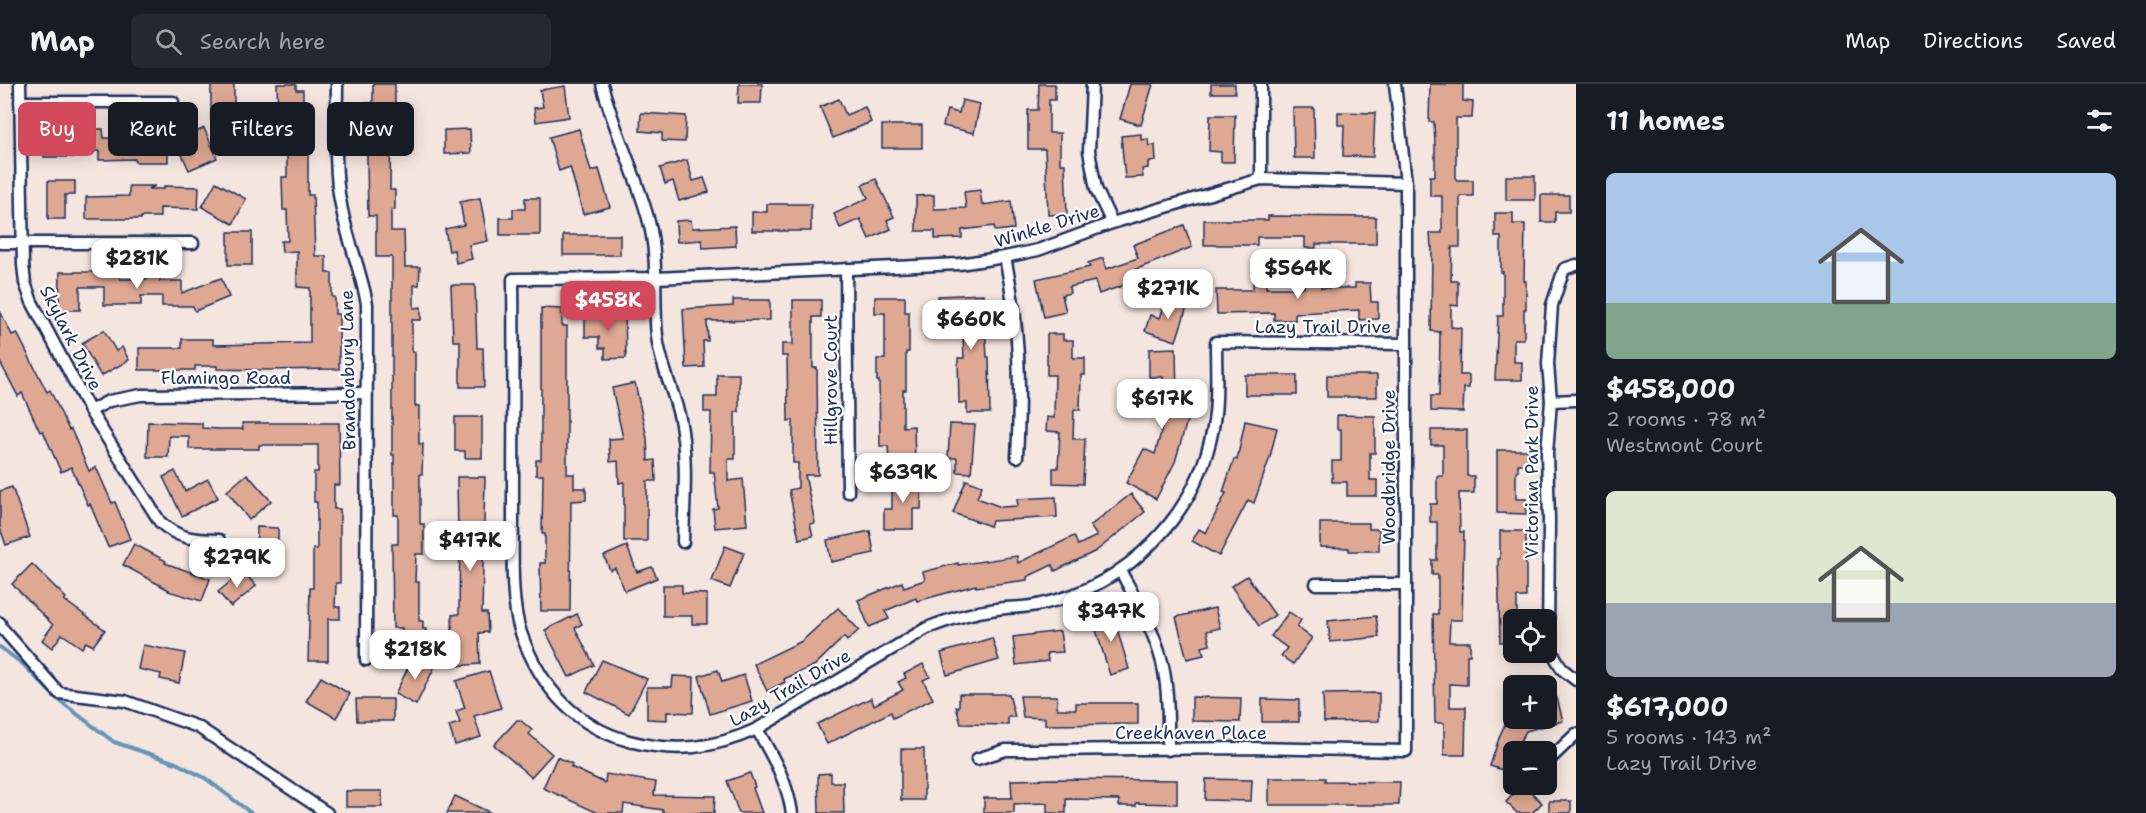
<!DOCTYPE html>
<html lang="en">
<head>
<meta charset="utf-8">
<style>
	:root { --surface:#171b24; --page:#242831; --text:#f1f3f6; --muted:#9ea1a6; --line:#363941; --accent:#d1495b }
	body { margin:0; font-family:"Shantell Sans",sans-serif; background:var(--page); color:var(--text); height:100vh; display:flex; flex-direction:column; font-size:22px; white-space:nowrap }
	* { box-sizing:border-box; margin:0 }
	p { font-size:20px; color:var(--muted) }
	.icon { flex:none; width:33px; height:33px; fill:none; stroke:currentColor; stroke-width:2; stroke-linecap:round; stroke-linejoin:round }
	.map { position:relative; flex:1; overflow:hidden }
	.panel { display:flex; flex-direction:column; background:var(--surface); width:570px }
	.panel>* { flex:none }
	.top-card { position:absolute; left:18px; top:18px; width:570px; height:54px; display:flex; gap:12px }
	.fabs { position:absolute; left:1503px; top:525px; display:grid; gap:12px }
	.fabs a { display:grid; place-items:center; width:54px; height:54px; border-radius:9px; background:var(--surface); box-shadow:0 3px 15px #0003; font-size:30px }
	.price { position:absolute; translate:-50% -51px; padding:0 14px; border-radius:12px; background:#fff; color:#222; font-size:20px; line-height:39px; filter:drop-shadow(0 2px 3px #0008) }
	.price::after { content:''; position:absolute; left:50%; top:36px; width:18px; height:14px; margin-left:-9px; background:inherit; clip-path:polygon(0 0,100% 0,50% 100%) }
	.price.selected { background:var(--accent); color:#fff }
	ul { padding:0; list-style:none }
	li { display:grid; align-content:center; gap:12px; height:318px; padding:0 30px }
	li span { display:grid; place-items:center; height:186px; border-radius:9px; color:#555 }
	li>.icon { margin-inline-start:auto }
	span .icon { width:108px; height:108px; fill:#fffc; stroke-width:1 }
	li b { font-size:26px }
	h2 { display:flex; justify-content:space-between; align-items:center; height:72px; padding:0 30px; font-size:26px }
	.chip { padding:0 21px; border-radius:9px; background:var(--surface); box-shadow:0 3px 15px #0003; font-size:21px; line-height:54px }
	.chip.selected { background:var(--accent); color:#fff }
	header { display:flex; align-items:center; gap:36px; box-sizing:border-box; height:84px; padding:0 30px; background:var(--surface); border-bottom:2px solid var(--line) }
	header strong { font-size:28px }
	nav { display:flex; gap:33px; margin-inline-start:auto; font-size:21px }
	.search { width:420px; height:54px; background:var(--page); display:flex; align-items:center; gap:15px; box-sizing:border-box; padding:0 21px; border-radius:9px; color:var(--muted); font-size:22px }
	main { display:flex; flex:1; min-height:0 }
	.map>svg:first-child { display:block }
	.lines { fill:none; stroke-linecap:round; stroke-linejoin:round }
	.stream { stroke:#6494b9; stroke-width:4 }
	.building { fill:#dea893; stroke:#1b2f5e; stroke-width:1.5 }
	.minor-casing { stroke:#1b2f5e; stroke-width:15 }
	.minor { stroke:#fff; stroke-width:10 }
	.labels { text-anchor:middle; dominant-baseline:central; stroke-width:4.5; stroke-linejoin:round; paint-order:stroke }
	.street-label { font-size:18px; fill:#1b2f5e; stroke:#fff }
</style>
</head>
<body>
<header>
<strong>Map</strong>
<div class="search"><svg class="icon" aria-label="search" viewBox="0 0 24 24"><circle cx="10" cy="10" r="6"/><path d="M15 15l6 6"/></svg>Search here</div>
<nav><a>Map</a><a>Directions</a><a>Saved</a></nav>
</header>
<main>
<div class="map">
<svg width="1576" height="729" viewBox="0 0 1576 729">
	<rect width="100%" height="100%" fill="#f5e5df"/>
	<filter id="ink" filterUnits="userSpaceOnUse"><feTurbulence type="fractalNoise" baseFrequency=".0167" numOctaves="2"/><feDisplacementMap in="SourceGraphic" scale="12" xChannelSelector="R" yChannelSelector="G"/><feConvolveMatrix kernelMatrix="1 2 1 2 8 2 1 2 1" color-interpolation-filters="sRGB"/></filter>
	<g filter="url(#ink)">
		<g class="lines">
			<path class="stream" d="M0,563L24,581L56,614L114,658L176,679L205,694L251,729"/>
		</g>
		<g class="building">
			<rect x="211" y="0" width="23" height="36"/>
			<path d="M277,0H296V6H303V19H311V34H308V111H313L315,172H326V189H332V213H335V230H339V285L261,286L217,285V282H195V286H139V264H182V255H213V261L310,259V204L297,203V167L282,168L281,157H288L287,126H283L282,93H287V34L278,35Z"/>
			<path d="M373,0H395V34H391L390,106H395V126H391V147H404L405,183H420L419,201H414V224L421,223V236H412V268H415V322H419V360H423L422,390H420V440H424V470H416L415,498H419V537H423V545H426V565H402V544H393L392,460H398V431H394V371H392V173H376V132H368L366,19H373Z"/>
			<path d="M739,0H762L761,19H738Z"/>
			<path d="M1039,0H1055V16H1049V49H1060V80H1065L1067,130L1048,131L1045,65H1028V26H1038Z"/>
			<path d="M1130,0H1153L1141,41L1120,35Z"/>
			<rect x="1211" y="0" width="24" height="9"/>
			<path d="M1430,0H1463V17L1473,18L1472,34H1456V96H1473V112H1460V163H1452L1451,197H1458V222L1451,221V243L1461,244L1460,291H1469V304H1464L1463,328L1431,327V312H1439L1440,248L1431,247L1432,163H1431L1430,149H1442V112H1430V92H1435V62L1434,38H1429Z"/>
			<path d="M565,2L569,33L536,38L534,24L543,23L540,6Z"/>
			<path d="M839,15L846,31L865,23L871,38L833,54L820,23Z"/>
			<path d="M962,16L980,20L974,49L943,42L947,26L959,29Z"/>
			<path d="M1293,24H1314L1315,74H1294Z"/>
			<path d="M1338,28L1375,29L1373,73L1343,72L1344,41H1338Z"/>
			<path d="M641,29L686,32L685,58L662,57V49L640,47Z"/>
			<path d="M1210,31H1235L1234,78H1221V68L1209,67Z"/>
			<rect x="882" y="41" width="40" height="23"/>
			<path d="M204,44L217,74L189,86L179,64L193,58L190,51Z"/>
			<path d="M63,45H103L104,54H135V50H150V55H168V78H135V75L99,76V67L77,68V73H44L45,51H63Z"/>
			<path d="M470,45L471,69L444,70V46Z"/>
			<path d="M579,45L591,87L599,85L610,123L583,130L570,83L559,87L549,53Z"/>
			<path d="M1141,50V56L1148,55L1149,62L1155,61L1156,77L1148,78V84L1142,85L1143,93L1125,94L1121,52Z"/>
			<path d="M687,76L693,97L704,94L709,108L679,117L673,97L665,100L660,84Z"/>
			<rect x="1506" y="92" width="29" height="24"/>
			<path d="M876,95L894,133L887,136L891,145L869,155L860,135L840,144L834,130L868,114L862,101Z"/>
			<path d="M48,97H75V111H65V135H48Z"/>
			<path d="M216,98L246,115L233,140L202,123Z"/>
			<path d="M129,102H155L148,105H164V102L199,103L198,125L160,124V133H141V135H86V113L129,112Z"/>
			<path d="M980,106L982,121L1011,117L1014,145L995,147L994,142L962,146V154L935,155V147H916V112L934,111V125L966,124L964,108Z"/>
			<path d="M1541,111H1569V128H1555V138H1541Z"/>
			<path d="M480,114L488,157L469,161L472,175L456,179L454,166L449,167L445,145L464,141L460,118Z"/>
			<path d="M525,114H540V151H500V134H513V125H525Z"/>
			<path d="M767,120H811V147H752V128H767Z"/>
			<path d="M1495,129H1513V140H1525L1524,197H1526V225H1524V255H1514V278H1522V296H1495L1498,232H1503V188H1501V153H1495Z"/>
			<path d="M1268,132L1376,133V160H1316V164H1305V153H1257V161H1204V136H1268Z"/>
			<path d="M691,136L692,144L735,142L736,162L703,164L702,156L677,158L676,137Z"/>
			<path d="M1184,141L1192,163L1132,187L1136,197L1099,210L1095,197L1069,203L1070,209L1062,211L1066,228L1044,233L1036,195L1090,183L1088,179L1103,174L1106,185L1138,174L1133,161Z"/>
			<rect x="228" y="148" width="24" height="33"/>
			<rect x="563" y="151" width="57" height="20"/>
			<path d="M60,188H120V195H147V189H160V197H182V209L221,194L229,213L195,227L193,222H162V212H141V221H104V203H80V226H59Z"/>
			<path d="M1304,194H1321V204H1355V199H1370L1371,218H1378V235L1359,236V226L1295,229V236H1274V229L1217,230L1216,206H1253V196L1266,195V204H1304Z"/>
			<path d="M451,201H475L477,264H483L484,303H460V257H453Z"/>
			<path d="M983,210L987,273H989L990,329H967V319H959L958,274H964L962,230L939,231L938,212Z"/>
			<path d="M875,213H905V228H909V268H906V306H903V343L914,342L915,375L889,376L888,362H880L879,297H877V275H885V229H875Z"/>
			<path d="M1167,213L1188,220L1176,257L1145,247L1150,231L1160,234Z"/>
			<path d="M733,216H770V236L707,237L708,257H703L704,283L686,284L683,225L733,222Z"/>
			<path d="M793,216H821V233H813V284H817L818,391H805L815,439L810,440L813,452L799,455L789,406L798,404V379H793V336L788,337L787,272H782V260H793Z"/>
			<path d="M541,224L562,225V242H567V390H574V404H586V416L571,417L570,527H541L540,479H545V450H542L543,391H536V376H541Z"/>
			<path d="M0,227L12,251L17,249L47,308L50,306L69,346L71,345L89,387L96,383L112,419L115,418L130,455L108,463L90,420L88,421L71,383L61,388L43,347L40,348L22,309L18,312L0,278Z"/>
			<path d="M585,227H625L626,274L605,275V264H599V253H585Z"/>
			<path d="M104,246L116,267L122,263L129,276L101,292L82,259Z"/>
			<path d="M1047,250H1063V256H1073V274H1085V291H1081L1080,326H1074L1073,355H1085L1083,400L1053,399V384H1058L1060,348L1046,347L1047,333L1054,334L1055,291H1047Z"/>
			<path d="M1176,264L1177,320L1179,321L1178,323L1190,327L1175,378L1156,415L1126,399L1144,365L1155,370L1173,305H1163V293H1149V265Z"/>
			<path d="M717,290H739V328H735V375H728V397L743,395L747,441L715,444L713,425L718,424L714,388H710L711,328H704V313H717Z"/>
			<rect x="1245" y="291" width="52" height="20"/>
			<rect x="1327" y="291" width="50" height="22"/>
			<path d="M635,299L647,354L648,377L655,376L656,397H647V457H624V398L619,399L618,377L610,378L609,355L623,354L612,304Z"/>
			<path d="M1337,331L1375,332V369H1370V396H1377V412H1347V398H1332V377H1341V345H1337Z"/>
			<path d="M455,333H482V374H465V367H455Z"/>
			<path d="M1245,337L1277,344L1270,373L1254,419L1248,416L1219,472L1192,457L1199,445L1206,449L1226,409L1223,408L1234,375L1237,376Z"/>
			<path d="M148,338L202,339V344L219,345H243L242,339H339L340,401H334V425H340V499H336L335,523H340V535H328V577H308L310,504H313V465H317V418H314V388H318V361H259V365H189V352H169L168,373H147Z"/>
			<path d="M950,340L975,341L971,389L957,388V374H948Z"/>
			<path d="M1431,346H1467V392H1474V409H1459L1460,448H1464L1462,536H1450L1449,558H1470V571H1467V601L1450,600V623H1466L1465,671H1444V639H1435L1433,530H1438V491H1432V476H1437V438H1430V420H1437V392H1443V361H1431Z"/>
			<path d="M1497,366H1528V380H1518V387H1516V415H1526V430L1497,429Z"/>
			<path d="M175,387L185,407L208,395L218,414L182,432L163,393Z"/>
			<path d="M247,390L271,417L249,436L227,407Z"/>
			<path d="M457,393H485L482,529H487L488,548L479,549L480,580L453,582L452,531L459,530L460,450H458Z"/>
			<path d="M892,395H922L921,425H913V445H884V425H892Z"/>
			<path d="M966,396L982,402L977,414L1001,423L1018,422L1017,415L1056,413L1057,433L992,437L990,442L953,429Z"/>
			<path d="M12,403L30,453L6,461L0,444V407Z"/>
			<path d="M1131,410L1145,428L1096,467L1055,487L1052,481L1027,493V496L976,503V501L917,517L916,514L885,527L889,535L869,543L858,516L902,498L904,503L925,496L923,488L958,479V481L1017,472L1018,479L1074,452L1078,461L1097,452L1090,442Z"/>
			<path d="M1320,439H1369V445H1379V467H1349V464L1320,463Z"/>
			<path d="M257,443L278,444V480H256Z"/>
			<path d="M870,447L874,469L831,478L827,456Z"/>
			<path d="M1500,447H1526V513H1517V536H1514V558H1500L1498,475H1500Z"/>
			<path d="M134,460L166,477L165,479L210,495L202,517L168,507L169,506L123,481Z"/>
			<path d="M627,462L637,488L652,483L657,494L625,507L615,484L610,486L604,472Z"/>
			<path d="M725,462L744,469L730,504L712,497Z"/>
			<path d="M32,480L66,514L64,516L105,546L93,562L86,558L82,564L62,550L52,564L42,556L53,541L12,500Z"/>
			<path d="M243,487L256,502L231,523L218,508Z"/>
			<path d="M1247,492L1275,531L1259,542L1231,502Z"/>
			<path d="M663,501H682V509L707,510V540H692V532H663Z"/>
			<path d="M838,524L859,546L847,557L844,553L815,581L784,595L785,598L767,607L754,580L802,557Z"/>
			<path d="M1215,524L1220,544L1207,547L1210,561L1202,563L1204,571L1187,575L1176,533Z"/>
			<path d="M1112,528L1129,585L1110,591L1092,533Z"/>
			<path d="M1289,528L1301,536L1297,543L1312,554L1293,580L1281,572L1287,564L1271,552Z"/>
			<path d="M577,530L582,540L575,544L594,581L569,593L545,546Z"/>
			<path d="M1376,532L1379,553L1330,558L1328,537Z"/>
			<path d="M1060,547L1063,568L1047,569L1048,577L1016,581L1013,553Z"/>
			<path d="M992,554L999,576L947,591L941,569Z"/>
			<path d="M143,561L185,569L179,599L160,595L161,590L138,585Z"/>
			<path d="M413,574L434,584L416,621L395,610Z"/>
			<path d="M602,576L647,595L629,630L586,608Z"/>
			<path d="M923,580L930,593L923,596L933,615L893,634L891,628L827,660L817,640L871,614L874,621L903,606L898,598L906,594L904,590Z"/>
			<path d="M718,586L722,598L744,591L752,617L710,630L699,592Z"/>
			<path d="M489,587L501,624L474,632L481,653L455,661L449,642L460,639L456,627L465,624L456,597Z"/>
			<path d="M673,592L694,593L693,629L667,628V636L647,635V603H672Z"/>
			<path d="M321,593L350,610L336,634L306,617Z"/>
			<path d="M1379,609V637L1324,638L1323,610Z"/>
			<path d="M959,610H1009L1015,633H1008V641L961,640L956,623H959Z"/>
			<path d="M1020,612H1057V625H1076V619H1138V640L1045,641V634L1023,633Z"/>
			<path d="M1192,613L1241,614L1240,638L1192,637Z"/>
			<path d="M1557,614L1563,637L1526,647L1515,668H1514L1509,688L1490,682L1500,651L1508,634H1546V617Z"/>
			<path d="M356,615H393V637H357Z"/>
			<path d="M1262,615L1299,616V638H1262Z"/>
			<path d="M517,636H520L532,646L529,650L552,670L531,693L494,661Z"/>
			<rect x="901" y="665" width="23" height="51"/>
			<path d="M557,673L572,680L571,683L605,699L606,690L656,698L654,711L715,712L714,729H663V726L624,720L623,729H598L543,704Z"/>
			<path d="M750,689L755,703L753,704L762,729H739L727,697Z"/>
			<path d="M831,689V698H843L844,729H819L818,690Z"/>
			<path d="M1269,694H1325V697L1400,698L1399,721H1269Z"/>
			<path d="M1053,695L1177,696V720L1136,719V722H1119V716L1066,715V729H1047V719L1014,720V729H984V714H1012L1011,696Z"/>
			<path d="M1206,695L1252,696L1251,717L1205,716Z"/>
			<path d="M1523,700L1542,719L1532,729H1517L1506,718Z"/>
			<rect x="346" y="707" width="36" height="16"/>
			<path d="M455,712L491,729H447Z"/>
			<rect x="1549" y="717" width="22" height="12"/>
		</g>
		<g class="lines">
			<g class="minor-casing">
				<g id="minor">
					<path d="M20,0L23,181L25,199L32,218L90,327L160,438C178,455 195,456 219,456"/>
					<path d="M337,0C337,38 333,84 341,121C347,155 361,186 367,220L366,576"/>
					<path d="M602,0C614,48 637,91 649,138C659,176 653,214 657,252C660,281 674,307 680,335C688,375 684,418 683,458"/>
					<path d="M1092,0L1089,67L1096,105L1112,139"/>
					<path d="M20,18H173"/>
					<path d="M1261,95V0"/>
					<path d="M0,159H193"/>
					<path d="M1005,173C1020,245 1021,301 1017,373"/>
					<path d="M1576,181L1564,185L1552,221L1548,280L1551,317L1547,369L1549,435L1548,561L1562,585L1576,596"/>
					<path d="M846,185L848,408"/>
					<path d="M1405,260L1216,258C1216,287 1218,316 1213,344C1197,431 1128,501 1042,520C1027,524 1012,523 997,525C972,528 950,535 927,544L757,645C713,665 675,669 629,657C574,642 540,602 521,549C510,518 513,466 513,432C513,353 514,274 513,195L656,194L959,180L1005,173L1038,166L1112,139L1261,95L1406,99"/>
					<path d="M1551,317L1576,316"/>
					<path d="M90,327L109,317L141,311L366,309"/>
					<path d="M1120,486C1136,516 1154,546 1162,578C1169,607 1168,637 1168,666"/>
					<path d="M1316,500H1406"/>
					<path d="M0,539L1,543L59,609L125,617L198,643L327,729"/>
					<path d="M757,645C773,674 787,696 792,729"/>
					<path d="M977,675L1006,666H1033L1246,664L1406,667V99L1395,0"/>
					<path d="M1548,677L1576,650"/>
				</g>
			</g>
			<use href="#minor" class="minor"/>
		</g>
	</g>
	<g class="labels">
		<g class="street-label">
			<text transform="translate(1047 142) rotate(-17)">Winkle Drive</text>
			<text x="1323" y="243">Lazy Trail Drive</text>
			<text transform="translate(71 254) rotate(63)">Skylark Drive</text>
			<text transform="translate(348 286) rotate(-91)">Brandonbury Lane</text>
			<text x="226" y="294">Flamingo Road</text>
			<text transform="translate(831 296) rotate(-90)">Hillgrove Court</text>
			<text transform="translate(1389 383) rotate(-90)">Woodbridge Drive</text>
			<text transform="translate(1532 388) rotate(-90)">Victorian Park Drive</text>
			<text transform="translate(790 604) rotate(-30)">Lazy Trail Drive</text>
			<text x="1191" y="649">Creekhaven Place</text>
		</g>
	</g>
</svg>
<div class="fabs">
<a><svg class="icon" aria-label="locate" viewBox="0 0 24 24"><circle cx="12" cy="12" r="6"/><path d="M12 2v4M12 18v4M2 12h4M18 12h4"/></svg></a>
<a>+</a>
<a>−</a>
</div>
<b class="price" style="left:137px;top:206px">$281K</b>
<b class="price" style="left:1298px;top:216px">$564K</b>
<b class="price" style="left:1168px;top:236px">$271K</b>
<b class="price selected" style="left:608px;top:248px">$458K</b>
<b class="price" style="left:971px;top:267px">$660K</b>
<b class="price" style="left:1162px;top:346px">$617K</b>
<b class="price" style="left:903px;top:420px">$639K</b>
<b class="price" style="left:470px;top:488px">$417K</b>
<b class="price" style="left:237px;top:505px">$279K</b>
<b class="price" style="left:1111px;top:559px">$347K</b>
<b class="price" style="left:415px;top:597px">$218K</b>
<div class="top-card">
<a class="chip selected">Buy</a>
<a class="chip">Rent</a>
<a class="chip">Filters</a>
<a class="chip">New</a>
</div>
</div>
<section class="panel">
<h2>11 homes<svg class="icon" aria-label="filters" viewBox="0 0 24 24"><path d="M4 7h16M4 17h16"/><circle cx="9" cy="7" r="2"/><circle cx="15" cy="17" r="2"/></svg></h2>
<ul>
<li><span style="background:linear-gradient(#a9c7e8 70%,#7fa58c 0)"><svg class="icon" aria-label="home" viewBox="0 0 24 24"><path d="M3 11l9-7 9 7M6 9v11h12V9"/></svg></span><div><b>$458,000</b><p>2 rooms · 78 m²</p><p>Westmont Court</p></div></li>
<li><span style="background:linear-gradient(#dfe7d0 60%,#9aa5b1 0)"><svg class="icon" aria-label="home" viewBox="0 0 24 24"><path d="M3 11l9-7 9 7M6 9v11h12V9"/></svg></span><div><b>$617,000</b><p>5 rooms · 143 m²</p><p>Lazy Trail Drive</p></div></li>
</ul>
</section>
</main>
</body>
</html>
